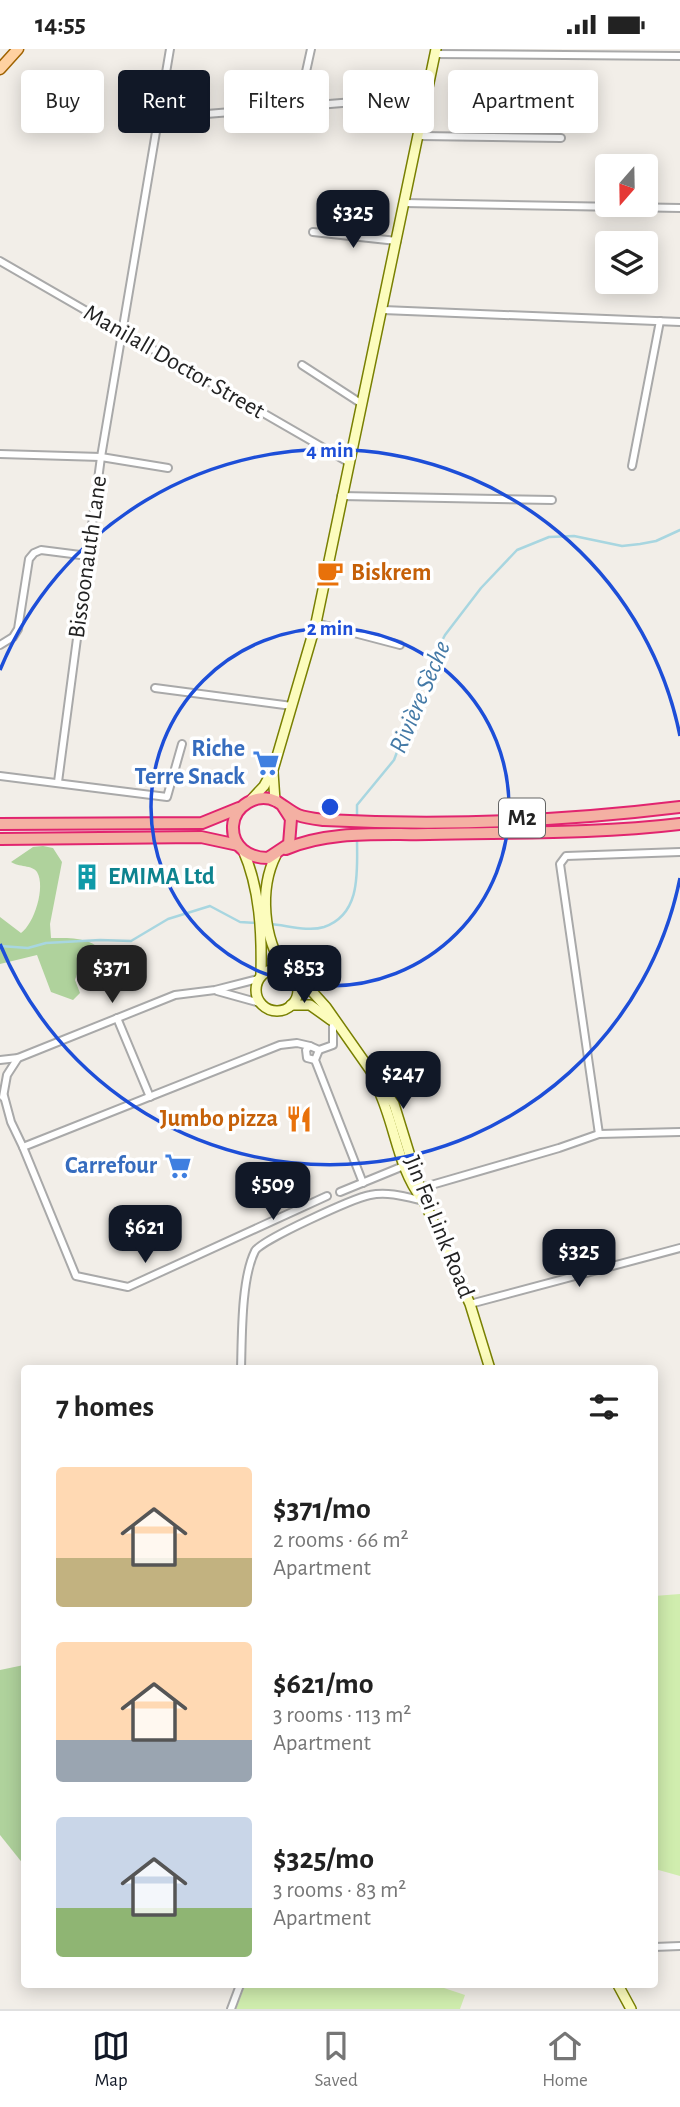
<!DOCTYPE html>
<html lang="en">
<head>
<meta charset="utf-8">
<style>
	:root { --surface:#fff; --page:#f2f2f2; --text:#222; --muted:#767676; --line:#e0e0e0; --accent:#111827 }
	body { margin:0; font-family:"Alegreya Sans",sans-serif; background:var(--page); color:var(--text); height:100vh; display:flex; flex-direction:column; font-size:26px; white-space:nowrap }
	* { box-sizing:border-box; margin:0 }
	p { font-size:23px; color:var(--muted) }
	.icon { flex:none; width:38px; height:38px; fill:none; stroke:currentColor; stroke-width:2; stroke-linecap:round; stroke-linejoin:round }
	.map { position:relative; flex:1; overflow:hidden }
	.panel { position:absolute; left:21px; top:1316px; width:637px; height:623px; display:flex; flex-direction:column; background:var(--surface); border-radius:7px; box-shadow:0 4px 18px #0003 }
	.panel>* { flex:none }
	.banner { position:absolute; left:21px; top:21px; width:639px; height:63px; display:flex; gap:14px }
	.needle { width:46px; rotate:200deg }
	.tools { position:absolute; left:595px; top:105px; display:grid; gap:14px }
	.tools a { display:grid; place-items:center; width:63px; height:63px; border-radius:7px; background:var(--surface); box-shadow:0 4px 18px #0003; font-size:35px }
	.price { position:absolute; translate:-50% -60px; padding:0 16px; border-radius:14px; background:var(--accent); color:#fff; font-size:23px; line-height:46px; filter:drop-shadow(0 2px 4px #0008) }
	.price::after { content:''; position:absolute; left:50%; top:42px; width:21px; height:16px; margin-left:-10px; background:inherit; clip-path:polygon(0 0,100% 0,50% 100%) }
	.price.active { background:#222; color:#fff }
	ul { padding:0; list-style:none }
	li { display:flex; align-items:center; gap:21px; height:175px; padding:0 35px }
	li span { display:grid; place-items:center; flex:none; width:196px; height:140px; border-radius:7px; color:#555 }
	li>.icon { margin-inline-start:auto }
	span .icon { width:84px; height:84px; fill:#fffc; stroke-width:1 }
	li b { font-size:30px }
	h2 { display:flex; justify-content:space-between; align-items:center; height:84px; padding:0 35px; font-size:30px }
	.tag { padding:0 24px; border-radius:7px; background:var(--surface); box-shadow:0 4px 18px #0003; font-size:24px; line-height:63px }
	.tag.active { background:var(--accent); color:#fff }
	.status { display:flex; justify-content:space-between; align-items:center; height:49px; padding:0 35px; background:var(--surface); direction:ltr }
	.status svg { height:19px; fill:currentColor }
	.tab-bar { display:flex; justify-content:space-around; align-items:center; height:98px; border-top:2px solid var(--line); background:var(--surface); font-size:19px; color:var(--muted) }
	.tab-bar a { display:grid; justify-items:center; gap:4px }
	.tab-bar .active { color:var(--accent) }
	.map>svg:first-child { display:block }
	.grass { fill:#d0edae }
	.forest { fill:#afd29c }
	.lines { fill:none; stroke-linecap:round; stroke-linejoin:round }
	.stream { stroke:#a8d6e0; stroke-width:2.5 }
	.minor-casing { stroke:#a9a9a9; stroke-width:10 }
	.secondary-casing { stroke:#798002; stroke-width:12 }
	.primary-casing { stroke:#9f6200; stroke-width:13 }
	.trunk-casing { stroke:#e1246f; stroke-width:14 }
	.minor { stroke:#fff; stroke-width:6 }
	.secondary { stroke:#fcfcbd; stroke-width:9 }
	.primary { stroke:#ffd1a1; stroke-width:10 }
	.trunk { stroke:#f4b0a3; stroke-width:10 }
	.ring { fill:none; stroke:#1d4ed8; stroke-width:3.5 }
	.labels { text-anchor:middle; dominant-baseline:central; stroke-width:7; stroke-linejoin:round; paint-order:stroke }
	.shield { fill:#fff; stroke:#646464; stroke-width:2 }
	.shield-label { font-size:23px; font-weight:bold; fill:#222 }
	.street-label { font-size:24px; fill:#222; stroke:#fff }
	.food-label { font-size:24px; font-weight:bold; fill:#c56008; stroke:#fff; text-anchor:start }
	.shop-label { font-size:24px; font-weight:bold; fill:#366cbe; stroke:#fff; text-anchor:end }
	.culture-label { font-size:24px; font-weight:bold; fill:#0d838f; stroke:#fff; text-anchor:start }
	.water-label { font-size:26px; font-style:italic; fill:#4379a6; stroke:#fff }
	.centre { fill:#1d4ed8; stroke:#fff; stroke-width:3.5 }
	.ring-label { font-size:21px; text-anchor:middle; font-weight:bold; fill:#1d4ed8; stroke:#fff; stroke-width:7; stroke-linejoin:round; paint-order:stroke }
</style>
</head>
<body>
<div class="status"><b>14:55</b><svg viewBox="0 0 49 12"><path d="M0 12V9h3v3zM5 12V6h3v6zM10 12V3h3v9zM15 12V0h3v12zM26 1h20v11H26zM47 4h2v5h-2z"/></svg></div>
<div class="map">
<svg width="680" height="1960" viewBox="0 0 680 1960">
	<rect width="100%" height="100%" fill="#f2eee8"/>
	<g class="grass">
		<path d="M680,1545V1827L655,1820L654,1547Z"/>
		<path d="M245,1936H435L465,1946L460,1960H236Z"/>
	</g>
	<g class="forest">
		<path d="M43,797L53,799L62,813L50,875L51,889C70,889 97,887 105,909C109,918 109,923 104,930L77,925L75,931L80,944L73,951L51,943L37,906L0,915V868L21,884C34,875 46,838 37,823C33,816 18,818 11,813L33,798Z"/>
		<path d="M24,1616V1816L0,1786V1621Z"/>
	</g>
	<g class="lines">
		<g class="stream">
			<path d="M357,768V756L394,711L432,611L445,586L481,539L517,501L549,488L574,487L622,497L640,495L656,492L680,481"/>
			<path d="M270,875C286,876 308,883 324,878C362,865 357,821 357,789"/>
			<path d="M0,897L28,899L46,894L100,891L131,892L168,870L210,857L240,873L256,874"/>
		</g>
		<g class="minor-casing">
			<g id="minor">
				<path d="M435,5L680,7"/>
				<path d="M298,59L311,0"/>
				<path d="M157,69L428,47"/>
				<path d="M420,87L561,89"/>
				<path d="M404,154L680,159"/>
				<path d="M313,183L397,192"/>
				<path d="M0,212L348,413"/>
				<path d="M383,261L680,273"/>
				<path d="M302,316L362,355"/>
				<path d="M0,405L101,408L168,419"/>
				<path d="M632,417L660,272"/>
				<path d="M341,447L552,451"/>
				<path d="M316,574L400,596"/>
				<path d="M0,596L13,588L18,580L29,510L34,504L41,501L88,507"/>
				<path d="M155,639L292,657"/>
				<path d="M0,727L167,748L182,695"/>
				<path d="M58,733L101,408L170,0"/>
				<path d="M217,942L260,954"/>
				<path d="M117,969L150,1048"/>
				<path d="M319,1001L315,1011L363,1134"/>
				<path d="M0,1011L18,1009L175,946L215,941L258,930"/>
				<path d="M315,1011L307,1009L306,1001L310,997L319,1001L333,996V972"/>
				<path d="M4,1047L11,1073L23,1098L280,996L297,994L310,997"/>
				<path d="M3,1048L7,1026L18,1009"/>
				<path d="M599,1085L560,815L566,807L680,803"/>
				<path d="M23,1098L76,1227L128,1238L327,1147"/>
				<path d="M421,1139L559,1099L599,1085L680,1083"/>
				<path d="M340,1143L406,1116"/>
				<path d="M470,1255L680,1199"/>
				<path d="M241,1320C242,1288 241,1230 255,1202C261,1191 354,1149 370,1146C388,1142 407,1148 424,1152"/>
				<path d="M654,1898L680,1897"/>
				<path d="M231,1960L240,1936"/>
			</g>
		</g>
		<g class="secondary-casing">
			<g id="secondary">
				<path d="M273,723L275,752"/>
				<path d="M250,752L264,737L273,721L316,574L436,0"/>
				<path d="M243,801C260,840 262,884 261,926"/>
				<path d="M276,806C259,840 263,889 285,921"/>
				<circle cx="277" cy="941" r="21"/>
				<path d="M292,926L308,938L326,958L394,1055L424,1152L470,1255L490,1320"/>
				<path d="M291,956H310L331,971"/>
				<path d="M378,1040C395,1075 398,1120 422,1150"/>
				<path d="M618,1936L631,1960"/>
			</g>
		</g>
		<g class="primary-casing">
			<path id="primary" d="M0,20L18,0"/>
		</g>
		<g class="trunk-casing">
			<g id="trunk">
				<path d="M282,756L291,770L289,795L268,809C249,809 232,798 233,777C234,757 257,743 276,752C283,756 290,762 298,766C306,769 316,770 324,771C440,777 565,772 680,758"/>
				<path d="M0,775L202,774L239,759"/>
				<path d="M0,790L201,788L238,796"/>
				<path d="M286,800C330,781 382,786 429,785C513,783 597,785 680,775"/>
			</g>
		</g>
		<use href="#minor" class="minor"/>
		<use href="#secondary" class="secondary"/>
		<use href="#primary" class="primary"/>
		<use href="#trunk" class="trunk"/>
	</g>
	<g class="ring">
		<circle cx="330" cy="758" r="179"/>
		<path d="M680 829A357 357 0 0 1 0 895M0 621A357 357 0 0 1 680 687"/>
	</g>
	<defs>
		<g id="cafe-bare" transform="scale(2.1)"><path d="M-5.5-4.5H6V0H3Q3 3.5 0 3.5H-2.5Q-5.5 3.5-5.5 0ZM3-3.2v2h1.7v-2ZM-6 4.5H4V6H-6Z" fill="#e8710a" stroke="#fff" stroke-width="2.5" paint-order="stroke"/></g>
		<g id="supermarket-bare" transform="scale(2.1)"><path d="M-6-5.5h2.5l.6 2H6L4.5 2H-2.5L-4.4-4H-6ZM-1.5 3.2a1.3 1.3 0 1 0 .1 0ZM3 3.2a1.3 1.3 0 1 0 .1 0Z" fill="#3f7fe0" stroke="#fff" stroke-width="2.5" paint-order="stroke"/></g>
		<g id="building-bare" transform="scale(2.1)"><path d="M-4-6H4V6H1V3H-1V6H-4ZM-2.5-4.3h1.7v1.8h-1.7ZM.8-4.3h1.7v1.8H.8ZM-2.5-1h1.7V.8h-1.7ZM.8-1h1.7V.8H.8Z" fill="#0f9aa8" stroke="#fff" stroke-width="2.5" paint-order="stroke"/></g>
		<g id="restaurant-bare" transform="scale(2.1)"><path d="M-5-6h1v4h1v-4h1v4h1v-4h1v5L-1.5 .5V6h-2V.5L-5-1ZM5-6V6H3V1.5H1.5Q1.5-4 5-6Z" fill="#e8710a" stroke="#fff" stroke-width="2.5" paint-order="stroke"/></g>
	</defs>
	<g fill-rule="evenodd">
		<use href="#cafe-bare" x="330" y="524"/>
		<use href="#supermarket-bare" x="266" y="714"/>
		<use href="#building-bare" x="87" y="828"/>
		<use href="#restaurant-bare" x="299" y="1070"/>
		<use href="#supermarket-bare" x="178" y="1117"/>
	</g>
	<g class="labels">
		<rect class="shield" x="499" y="749.5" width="46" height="39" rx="5"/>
		<g class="shield-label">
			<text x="522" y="769">M2</text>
		</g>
		<g class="street-label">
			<text transform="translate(174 313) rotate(30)">Manilall Doctor Street</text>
			<text transform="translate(88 508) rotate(-82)">Bissoonauth Lane</text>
			<text transform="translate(439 1178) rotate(68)">Jin Fei Link Road</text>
		</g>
		<g class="food-label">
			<text x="351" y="524">Biskrem</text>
			<text x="278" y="1070" text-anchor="end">Jumbo pizza</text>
		</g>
		<g class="shop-label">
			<text x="245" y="700">Riche<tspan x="245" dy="28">Terre Snack</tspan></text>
			<text x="157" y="1117">Carrefour</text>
		</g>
		<g class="culture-label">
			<text x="108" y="828">EMIMA Ltd</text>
		</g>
		<g class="water-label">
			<text transform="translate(420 648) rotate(-67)">Rivière Sèche</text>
		</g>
	</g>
	<circle cx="330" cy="758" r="10" class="centre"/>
	<g class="ring-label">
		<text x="330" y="408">4 min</text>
		<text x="330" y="586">2 min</text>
	</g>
</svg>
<div class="tools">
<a><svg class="needle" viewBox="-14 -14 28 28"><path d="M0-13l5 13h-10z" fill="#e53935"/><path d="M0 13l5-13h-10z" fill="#767676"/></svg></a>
<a><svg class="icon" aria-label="layers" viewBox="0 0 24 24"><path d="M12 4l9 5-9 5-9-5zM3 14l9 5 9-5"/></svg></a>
</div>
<b class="price" style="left:353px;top:201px">$325</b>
<b class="price active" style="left:112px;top:956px">$371</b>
<b class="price" style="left:304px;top:956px">$853</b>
<b class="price" style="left:403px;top:1062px">$247</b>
<b class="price" style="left:273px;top:1173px">$509</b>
<b class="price" style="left:145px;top:1216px">$621</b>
<b class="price" style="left:579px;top:1240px">$325</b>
<div class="banner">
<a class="tag">Buy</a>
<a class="tag active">Rent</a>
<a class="tag">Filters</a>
<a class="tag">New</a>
<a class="tag">Apartment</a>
</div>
<section class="panel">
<h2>7 homes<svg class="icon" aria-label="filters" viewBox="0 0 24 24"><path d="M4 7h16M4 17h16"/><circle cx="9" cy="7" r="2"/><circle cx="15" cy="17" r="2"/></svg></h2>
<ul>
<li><span style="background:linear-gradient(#ffd9b3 65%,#c2b280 0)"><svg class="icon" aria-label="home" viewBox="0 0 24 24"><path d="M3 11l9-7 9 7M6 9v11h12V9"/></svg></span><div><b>$371/mo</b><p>2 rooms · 66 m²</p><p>Apartment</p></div></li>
<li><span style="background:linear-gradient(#ffd9b3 70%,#9aa5b1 0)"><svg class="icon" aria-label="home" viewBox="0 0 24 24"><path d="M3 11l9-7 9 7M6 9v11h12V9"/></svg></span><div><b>$621/mo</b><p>3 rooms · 113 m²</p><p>Apartment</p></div></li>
<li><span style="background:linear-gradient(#c9d6e8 65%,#8fb573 0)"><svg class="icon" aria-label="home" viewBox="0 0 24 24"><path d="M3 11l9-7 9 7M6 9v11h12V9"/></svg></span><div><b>$325/mo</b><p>3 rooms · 83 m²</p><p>Apartment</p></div></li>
</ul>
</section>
</div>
<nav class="tab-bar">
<a class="active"><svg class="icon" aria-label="map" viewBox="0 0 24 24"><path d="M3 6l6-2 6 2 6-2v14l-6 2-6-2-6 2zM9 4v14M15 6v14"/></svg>Map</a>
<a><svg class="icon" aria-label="saved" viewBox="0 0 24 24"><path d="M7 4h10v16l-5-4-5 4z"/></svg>Saved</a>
<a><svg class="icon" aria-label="home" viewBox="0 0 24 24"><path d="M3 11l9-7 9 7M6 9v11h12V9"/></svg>Home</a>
</nav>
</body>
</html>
